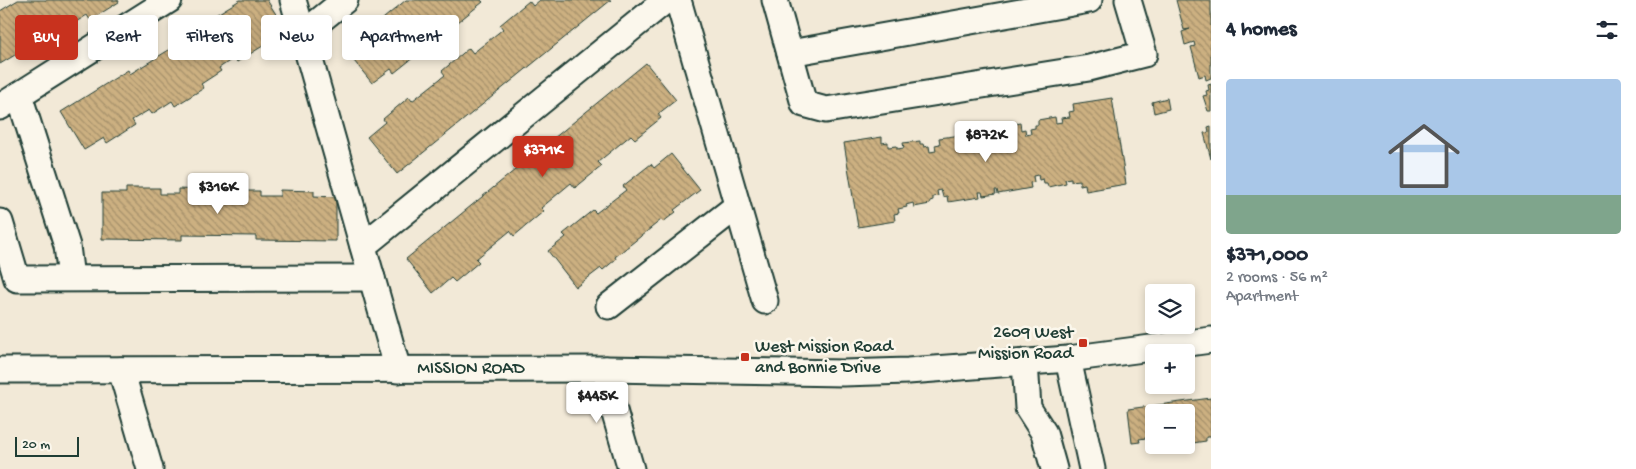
<!DOCTYPE html>
<html lang="en">
<head>
<meta charset="utf-8">
<style>
	:root { --surface:#fff; --page:#f2f2f3; --text:#1f2937; --muted:#747a83; --accent:#c8321e }
	body { margin:0; font-family:"Gochi Hand",sans-serif; background:var(--page); color:var(--text); height:100vh; display:flex; flex-direction:column; font-size:19px; white-space:nowrap }
	* { box-sizing:border-box; margin:0 }
	p { font-size:16px; color:var(--muted) }
	.icon { flex:none; width:28px; height:28px; fill:none; stroke:currentColor; stroke-width:2; stroke-linecap:round; stroke-linejoin:round }
	.map { position:relative; flex:1; overflow:hidden }
	.panel { display:flex; flex-direction:column; background:var(--surface); width:425px }
	.panel>* { flex:none }
	.hud { position:absolute; left:15px; top:15px; width:475px; height:45px; display:flex; gap:10px }
	.controls { position:absolute; left:1145px; top:284px; display:grid; gap:10px }
	.controls a { display:grid; place-items:center; width:50px; height:50px; border-radius:5px; background:var(--surface); box-shadow:0 2px 8px #0003; font-size:25px }
	.scale { position:absolute; left:15px; bottom:12px; width:64px; box-sizing:border-box; padding-left:5px; border:2px solid #1f3d34; border-top:0; font-size:14px; line-height:18px; white-space:nowrap; color:#1f3d34; -webkit-text-stroke:4px #fbf7ec; paint-order:stroke }
	.price { position:absolute; translate:-50% -42px; padding:0 11px; border-radius:5px; background:#fff; color:#222; font-size:16px; line-height:32px; filter:drop-shadow(0 1px 2px #0008) }
	.price::after { content:''; position:absolute; left:50%; top:30px; width:15px; height:11px; margin-left:-8px; background:inherit; clip-path:polygon(0 0,100% 0,50% 100%) }
	.price.current { background:var(--accent); color:#fff }
	ul { padding:0; list-style:none }
	li { display:grid; align-content:center; gap:10px; height:265px; padding:0 15px }
	li span { display:grid; place-items:center; height:155px; border-radius:5px; color:#555 }
	li>.icon { margin-inline-start:auto }
	span .icon { width:90px; height:90px; fill:#fffc; stroke-width:1 }
	li b { font-size:21px }
	h2 { display:flex; justify-content:space-between; align-items:center; height:60px; padding:0 15px; font-size:21px }
	.chip { padding:0 18px; border-radius:5px; background:var(--surface); box-shadow:0 2px 8px #0003; font-size:18px; line-height:45px }
	.chip.current { background:var(--accent); color:#fff }
	main { display:flex; flex:1; min-height:0 }
	.map>svg:first-child { display:block }
	.building { fill:url(#building-back-hatch); stroke:#1f3d34 }
	.lines { fill:none; stroke-linecap:round; stroke-linejoin:round }
	.minor-casing { stroke:#1f3d34; stroke-width:29 }
	.minor { stroke:#fbf7ec; stroke-width:25 }
	.poi-dot { fill:#c8321e; stroke:#fbf7ec; stroke-width:2 }
	.labels { text-anchor:middle; dominant-baseline:central; stroke-width:5; stroke-linejoin:round; paint-order:stroke }
	.poi-label { font-size:18px; fill:#1f3d34; stroke:#fbf7ec; text-anchor:end }
	.street-label { font-size:18px; fill:#1f3d34; stroke:#fbf7ec }
</style>
</head>
<body>
<main>
<div class="map">
<svg width="1211" height="469" viewBox="0 0 1211 469">
	<defs>
		<pattern id="building-back-hatch" width="6" height="6" patternUnits="userSpaceOnUse" patternTransform="scale(1.25)"><rect width="6" height="6" fill="#ccb081"/><path d="M-1 5l2 2M0 0l6 6M5-1l2 2" fill="none" stroke="#a5906a"/></pattern>
	</defs>
	<rect width="100%" height="100%" fill="#f2e9d7"/>
	<filter id="ink" filterUnits="userSpaceOnUse"><feTurbulence type="fractalNoise" baseFrequency=".02" numOctaves="2"/><feDisplacementMap in="SourceGraphic" scale="10" xChannelSelector="R" yChannelSelector="G"/><feConvolveMatrix kernelMatrix="1 2 1 2 8 2 1 2 1" color-interpolation-filters="sRGB"/></filter>
	<g filter="url(#ink)">
		<g class="building">
			<path d="M18,0H118L119,2L90,20L87,15L68,27L65,23L48,34L51,39L23,56L20,52L0,64V11Z"/>
			<path d="M240,0H267L284,27L264,39L266,44L237,62L234,58L219,68L221,71L201,84L204,88L175,106L172,101L152,114L149,110L132,120L135,125L107,143L104,138L84,150L61,112L128,70L130,74L193,35L191,30Z"/>
			<path d="M406,0H481L483,2L453,26L450,22L416,49L419,53L394,73L391,69L372,83L345,50Z"/>
			<path d="M540,0H611L397,174L367,137L385,122L383,119L409,97L412,101L445,75L442,71L469,48L473,53L503,29L500,25L529,1L533,6Z"/>
			<path d="M1176,0H1211V78L1206,80L1205,75L1199,77L1191,47L1195,46L1194,42L1185,45L1182,32L1190,29L1184,30Z"/>
			<path d="M646,63L676,100L658,114L661,118L635,139L631,135L598,162L602,166L575,188L571,183L541,208L544,211L514,236L510,231L476,259L479,262L455,282L451,278L433,293L406,259Z"/>
			<path d="M1211,84V111H1208L1203,96L1207,95L1206,91L1209,90L1208,85Z"/>
			<path d="M1112,98L1126,184L1086,191L1085,184L1080,185V180L1071,181V178L1065,179L1066,183L1048,187L1047,183H1044L1043,179L1039,180L1038,175L1033,176L1034,182L1030,183L1031,188L998,194L997,190H995L996,194L983,196L982,192H979L980,197L948,202L947,196L943,197L941,190L937,191L938,196L933,197V200L930,201V204L914,207L913,203L906,205L907,207L898,209L899,213L894,214L895,221L858,227L844,143L882,137V143L888,142V147L897,146V149L904,148L903,143L920,141V144H923L924,147L929,146L930,152L936,151L935,145L940,144L939,138L969,134L970,138L974,137L972,128L986,126L987,135L988,134L987,129L1020,123L1021,130L1025,129L1026,135L1031,134L1030,129L1035,128V125H1038V120L1055,117L1056,123L1062,122L1061,118L1070,117L1069,112L1074,111L1073,104Z"/>
			<path d="M1167,98L1169,109L1154,113L1152,102Z"/>
			<path d="M1211,126V159L1204,133L1209,132L1208,127Z"/>
			<path d="M671,154L700,190L674,210L676,212L663,222L661,220L615,257L616,259L603,270L601,268L576,287L548,251L566,237L563,234L593,210L596,213L626,190L623,186L651,164L654,168Z"/>
			<path d="M203,185H237V191H260V196H280V190L314,191V196L336,197V241L256,240V236L182,235V240L102,239V193H126V188H160V194H178V189L202,190Z"/>
			<path d="M1211,398V437H1206V441L1186,444V412H1154V437L1139,439L1140,442L1132,443L1128,409Z"/>
		</g>
		<g class="lines">
			<g class="minor-casing">
				<g id="minor">
					<path d="M293,0L398,370"/>
					<path d="M678,0L765,301"/>
					<path d="M775,0L804,104L826,110L1089,68L1144,54L1128,0"/>
					<path d="M303,34L345,0"/>
					<path d="M790,53L1089,0"/>
					<path d="M19,95L67,246L71,278"/>
					<path d="M0,107L169,0"/>
					<path d="M0,222L17,279L372,278"/>
					<path d="M363,246L666,0"/>
					<path d="M609,306L737,206"/>
					<path d="M1068,359L1092,469"/>
					<path d="M1025,362L1028,408L1044,433L1054,469"/>
					<path d="M606,369L610,397L631,469"/>
					<path d="M0,370L606,369L843,373L908,371L1068,359L1211,340"/>
					<path d="M121,370L150,469"/>
				</g>
			</g>
			<use href="#minor" class="minor"/>
		</g>
	</g>
	<g class="poi-dot">
		<rect x="1078" y="338" width="10" height="10" rx="2.5"/>
		<rect x="740" y="352" width="10" height="10" rx="2.5"/>
	</g>
	<g class="labels">
		<g class="poi-label">
			<text x="1073" y="333">2609 West<tspan x="1073" dy="21">Mission Road</tspan></text>
			<text x="755" y="347" text-anchor="start">West Mission Road<tspan x="755" dy="21">and Bonnie Drive</tspan></text>
		</g>
		<g class="street-label">
			<text x="471" y="369">MISSION ROAD</text>
		</g>
	</g>
</svg>
<div class="controls">
<a><svg class="icon" aria-label="layers" viewBox="0 0 24 24"><path d="M12 4l9 5-9 5-9-5zM3 14l9 5 9-5"/></svg></a>
<a>+</a>
<a>−</a>
</div>
<div class="scale">20 m</div>
<b class="price" style="left:986px;top:163px">$872K</b>
<b class="price current" style="left:543px;top:178px">$371K</b>
<b class="price" style="left:218px;top:215px">$316K</b>
<b class="price" style="left:597px;top:424px">$445K</b>
<div class="hud">
<a class="chip current">Buy</a>
<a class="chip">Rent</a>
<a class="chip">Filters</a>
<a class="chip">New</a>
<a class="chip">Apartment</a>
</div>
</div>
<section class="panel">
<h2>4 homes<svg class="icon" aria-label="filters" viewBox="0 0 24 24"><path d="M4 7h16M4 17h16"/><circle cx="9" cy="7" r="2"/><circle cx="15" cy="17" r="2"/></svg></h2>
<ul>
<li><span style="background:linear-gradient(#a9c7e8 75%,#7fa58c 0)"><svg class="icon" aria-label="home" viewBox="0 0 24 24"><path d="M3 11l9-7 9 7M6 9v11h12V9"/></svg></span><div><b>$371,000</b><p>2 rooms · 56 m²</p><p>Apartment</p></div></li>
</ul>
</section>
</main>
</body>
</html>
